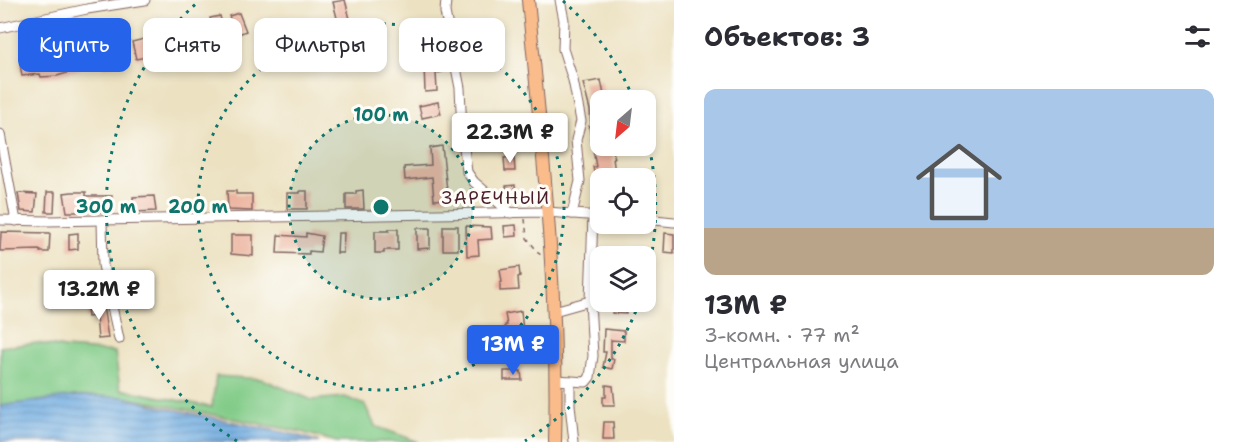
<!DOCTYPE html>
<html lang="ru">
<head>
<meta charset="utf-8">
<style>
	:root { --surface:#fff; --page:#f7f7f7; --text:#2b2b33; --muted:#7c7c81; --line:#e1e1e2; --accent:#2563eb }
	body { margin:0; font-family:"Shantell Sans",sans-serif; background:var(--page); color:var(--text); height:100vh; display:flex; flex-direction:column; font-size:22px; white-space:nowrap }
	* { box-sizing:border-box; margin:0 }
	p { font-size:20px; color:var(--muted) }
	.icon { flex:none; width:33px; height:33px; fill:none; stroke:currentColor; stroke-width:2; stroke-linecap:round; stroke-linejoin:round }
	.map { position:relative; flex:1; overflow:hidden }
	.panel { display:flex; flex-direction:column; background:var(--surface); width:570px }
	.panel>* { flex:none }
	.hud { position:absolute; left:18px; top:18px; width:566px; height:54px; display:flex; gap:12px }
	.needle { width:39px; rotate:208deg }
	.controls { position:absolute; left:590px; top:90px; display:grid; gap:12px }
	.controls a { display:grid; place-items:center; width:66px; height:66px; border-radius:12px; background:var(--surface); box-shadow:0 3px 9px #0003; font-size:30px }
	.price { position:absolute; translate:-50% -51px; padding:0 14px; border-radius:6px; background:#fff; color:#222; font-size:20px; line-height:39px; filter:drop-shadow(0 2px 3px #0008) }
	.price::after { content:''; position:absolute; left:50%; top:36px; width:18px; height:14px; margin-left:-9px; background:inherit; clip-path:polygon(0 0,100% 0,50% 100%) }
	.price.on { background:var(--accent); color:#fff }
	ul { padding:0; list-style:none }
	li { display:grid; align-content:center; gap:12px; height:318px; padding:0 30px }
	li+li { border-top:2px solid var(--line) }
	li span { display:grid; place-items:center; height:186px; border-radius:12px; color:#555 }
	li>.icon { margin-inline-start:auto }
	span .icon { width:108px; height:108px; fill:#fffc; stroke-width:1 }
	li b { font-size:26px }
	h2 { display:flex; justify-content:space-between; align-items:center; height:72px; padding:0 30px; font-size:26px }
	.chip { padding:0 21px; border-radius:12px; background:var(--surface); box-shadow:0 3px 9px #0003; font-size:21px; line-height:54px }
	.chip.on { background:var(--accent); color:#fff }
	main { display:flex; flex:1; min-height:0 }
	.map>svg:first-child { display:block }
	.grass { fill:#81cb87; stroke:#667559; stroke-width:1.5 }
	.water { fill:url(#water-rules); stroke:#5c6686; stroke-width:1.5 }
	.building { fill:#ecb5a1 }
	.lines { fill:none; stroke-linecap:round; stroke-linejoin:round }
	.minor-casing { stroke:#836360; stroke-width:11 }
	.major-casing { stroke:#836360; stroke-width:14 }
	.path { stroke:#836360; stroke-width:1.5; stroke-dasharray:4.5 4.5; stroke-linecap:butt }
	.minor { stroke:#fff; stroke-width:9 }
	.major { stroke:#f9bc8a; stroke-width:12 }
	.ring { fill:none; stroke:#0f766e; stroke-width:3; stroke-dasharray:3 6 }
	.labels { text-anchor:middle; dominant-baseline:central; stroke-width:6; stroke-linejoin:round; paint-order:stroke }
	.quarter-label { font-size:18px; letter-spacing:1.5px; fill:#4a1f2b; stroke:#fdfcf7 }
	.centre { fill:#0f766e; stroke:#fdfcf7; stroke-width:3 }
	.ring-label { font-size:18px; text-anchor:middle; font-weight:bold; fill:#0f766e; stroke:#fdfcf7; stroke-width:6; stroke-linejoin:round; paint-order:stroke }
</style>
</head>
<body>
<main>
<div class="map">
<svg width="674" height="442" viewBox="0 0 674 442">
	<defs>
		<pattern id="water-rules" width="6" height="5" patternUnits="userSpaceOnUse" patternTransform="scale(1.5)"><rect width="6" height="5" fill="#6face1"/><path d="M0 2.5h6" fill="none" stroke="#5d8bb7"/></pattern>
	</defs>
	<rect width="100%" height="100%" fill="#fdfcf7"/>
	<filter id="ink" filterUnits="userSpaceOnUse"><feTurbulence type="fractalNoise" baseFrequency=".0167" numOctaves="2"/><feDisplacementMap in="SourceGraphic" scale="12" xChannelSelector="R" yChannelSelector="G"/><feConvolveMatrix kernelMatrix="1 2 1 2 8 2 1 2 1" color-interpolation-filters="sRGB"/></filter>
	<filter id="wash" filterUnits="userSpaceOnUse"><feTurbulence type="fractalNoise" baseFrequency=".008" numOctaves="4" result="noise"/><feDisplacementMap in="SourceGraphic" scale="24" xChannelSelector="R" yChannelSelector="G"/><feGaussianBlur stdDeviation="1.35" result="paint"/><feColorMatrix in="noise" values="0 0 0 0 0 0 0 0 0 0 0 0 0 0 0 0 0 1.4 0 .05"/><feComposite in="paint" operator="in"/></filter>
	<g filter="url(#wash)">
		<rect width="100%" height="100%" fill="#ece1c1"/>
		<path class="grass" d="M38,343L64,348L115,352L120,389L212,407L216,376L262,379L312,400L345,397L365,405L375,426L419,442H337L301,432L123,397L76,396L0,407V347Z"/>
		<path class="water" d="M76,396L123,397L161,407L296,435L319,442H0V406Z"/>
		<g id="blocks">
			<g class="building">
				<path d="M345,0L350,19L338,22L333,2Z"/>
				<path d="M239,13L246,31L236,35L229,16Z"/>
				<path d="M220,16L225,37L215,39V37L177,48L153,58L152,56L136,59L132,42L164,34L163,32L172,30L173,32L188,29L211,22L210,18Z"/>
				<path d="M438,24L440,32H436L438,46L420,49L418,28Z"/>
				<path d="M109,45L113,65L105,67L100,47Z"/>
				<path d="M77,52L81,69L57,76L41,77L40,74L22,76L20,64L38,62Z"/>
				<path d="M442,64V72L436,73L437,91L425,92L424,65Z"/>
				<path d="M601,80L605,100H600V146H611L615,158H613L615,173L595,176L593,167H596L589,126H591L590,110L583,83Z"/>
				<path d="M438,102L441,114L422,118L419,106Z"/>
				<path d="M442,146L448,199L434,200L432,177L405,180L404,167L431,165L430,148Z"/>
				<path d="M514,157L515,171H505L504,158Z"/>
				<path d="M515,185L516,200L507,201L506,186Z"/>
				<path d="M363,190L364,209H346V194H356V191Z"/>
				<path d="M227,191H236V194H252V211L228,210Z"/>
				<path d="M300,191H307V209H287V193H300Z"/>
				<path d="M47,192H55L54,212H46Z"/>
				<path d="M72,192H86V196H112V212H67L64,193Z"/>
				<path d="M18,193L37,194L35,212L21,211Z"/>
				<path d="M154,196L156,211L134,212L133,197Z"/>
				<path d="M516,225L517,236L505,237L504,226Z"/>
				<rect x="443" y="226" width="15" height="24"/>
				<path d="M466,226L491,227L492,239L478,240L479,255L467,256Z"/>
				<path d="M417,228H430V248L417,249Z"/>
				<path d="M389,229H398V250H384V253H375V231H389Z"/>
				<path d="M1,232L50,233L49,252H40L41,250L0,251Z"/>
				<path d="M78,233V249L69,250V234Z"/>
				<path d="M306,233L322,236L320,252L309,251V254L277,253L278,235L306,237Z"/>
				<path d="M338,233H344L343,253H337Z"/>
				<path d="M665,233L674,234V253L664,252Z"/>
				<path d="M231,235H253V256L231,254Z"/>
				<path d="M519,267L520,276L518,277L519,290L500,291V283L502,282L500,270Z"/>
				<path d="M614,303L627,304L626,314L612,313Z"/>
				<path d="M103,305L108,338L98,339L96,316L88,317L87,308Z"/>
				<path d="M521,311L524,341L505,342V325H507L505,314Z"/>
				<path d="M604,329L624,331V341L611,340V359H614L612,369L603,367L606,352H603Z"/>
				<path d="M521,353L522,361L504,362L503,355Z"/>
				<path d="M504,371H521L522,380H504Z"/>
				<path d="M606,385L613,386L615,405H603V397H606Z"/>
				<path d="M604,422H613L614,439H603Z"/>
			</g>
		</g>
	</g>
	<g filter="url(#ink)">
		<use href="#blocks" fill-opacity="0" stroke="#836360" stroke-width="1.5"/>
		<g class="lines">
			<g class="minor-casing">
				<g id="minor">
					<path d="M446,0L445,12L460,88L462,131L467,172L474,182L511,213"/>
					<path d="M560,0L564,20L563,49L573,80L581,121L576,140L580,181L572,214"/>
					<path d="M0,28L87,9L145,0"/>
					<path d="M0,134L16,221"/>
					<path d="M645,219L674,222"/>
					<path d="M0,220L48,221L547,212L600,216"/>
					<path d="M102,220L103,265L119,339"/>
					<path d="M554,311L590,301"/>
					<path d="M556,380L586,382L590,377L593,356L590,301L593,215"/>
					<path d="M570,381V405L574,442"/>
				</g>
			</g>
			<g class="major-casing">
				<path id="major" d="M528,0C542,147 559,294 555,442"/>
			</g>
			<path class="path" d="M525,219L527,238L542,257"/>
			<use href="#minor" class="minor"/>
			<use href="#major" class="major"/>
		</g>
	</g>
	<circle cx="381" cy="207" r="92" fill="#0f766e" fill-opacity=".12"/>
	<g class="ring">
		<circle cx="381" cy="207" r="92"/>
		<circle cx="381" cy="207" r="183"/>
		<path d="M639 303A275 275 0 0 1 525 441M237 441A275 275 0 0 1 199 1M563 1A275 275 0 0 1 634 100M645 131A275 275 0 0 1 645 283"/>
	</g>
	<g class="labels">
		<g class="quarter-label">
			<text x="496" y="198">ЗАРЕЧНЫЙ</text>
		</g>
	</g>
	<circle cx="381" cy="207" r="9" class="centre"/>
	<g class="ring-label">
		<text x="381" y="121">100 m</text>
		<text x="106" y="213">300 m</text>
		<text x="198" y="213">200 m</text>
	</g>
</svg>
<div class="controls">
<a><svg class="needle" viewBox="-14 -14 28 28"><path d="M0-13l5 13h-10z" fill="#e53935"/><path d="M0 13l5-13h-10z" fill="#7c7c81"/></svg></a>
<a><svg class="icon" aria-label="locate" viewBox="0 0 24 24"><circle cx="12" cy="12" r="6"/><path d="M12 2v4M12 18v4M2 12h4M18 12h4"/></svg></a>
<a><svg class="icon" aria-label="layers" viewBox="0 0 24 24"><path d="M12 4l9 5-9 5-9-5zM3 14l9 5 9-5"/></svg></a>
</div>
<b class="price" style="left:510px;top:164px">22.3M ₽</b>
<b class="price" style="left:99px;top:321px">13.2M ₽</b>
<b class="price on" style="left:513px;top:376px">13M ₽</b>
<div class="hud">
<a class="chip on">Купить</a>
<a class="chip">Снять</a>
<a class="chip">Фильтры</a>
<a class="chip">Новое</a>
</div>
</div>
<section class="panel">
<h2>Объектов: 3<svg class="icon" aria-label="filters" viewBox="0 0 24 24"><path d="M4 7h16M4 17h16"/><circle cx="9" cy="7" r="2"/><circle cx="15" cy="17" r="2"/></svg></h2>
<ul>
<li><span style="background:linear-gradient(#a9c7e8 75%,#b9a48a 0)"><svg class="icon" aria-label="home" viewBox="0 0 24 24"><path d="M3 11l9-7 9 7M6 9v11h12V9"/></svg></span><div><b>13M ₽</b><p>3-комн. · 77 m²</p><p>Центральная улица</p></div></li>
</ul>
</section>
</main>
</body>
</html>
